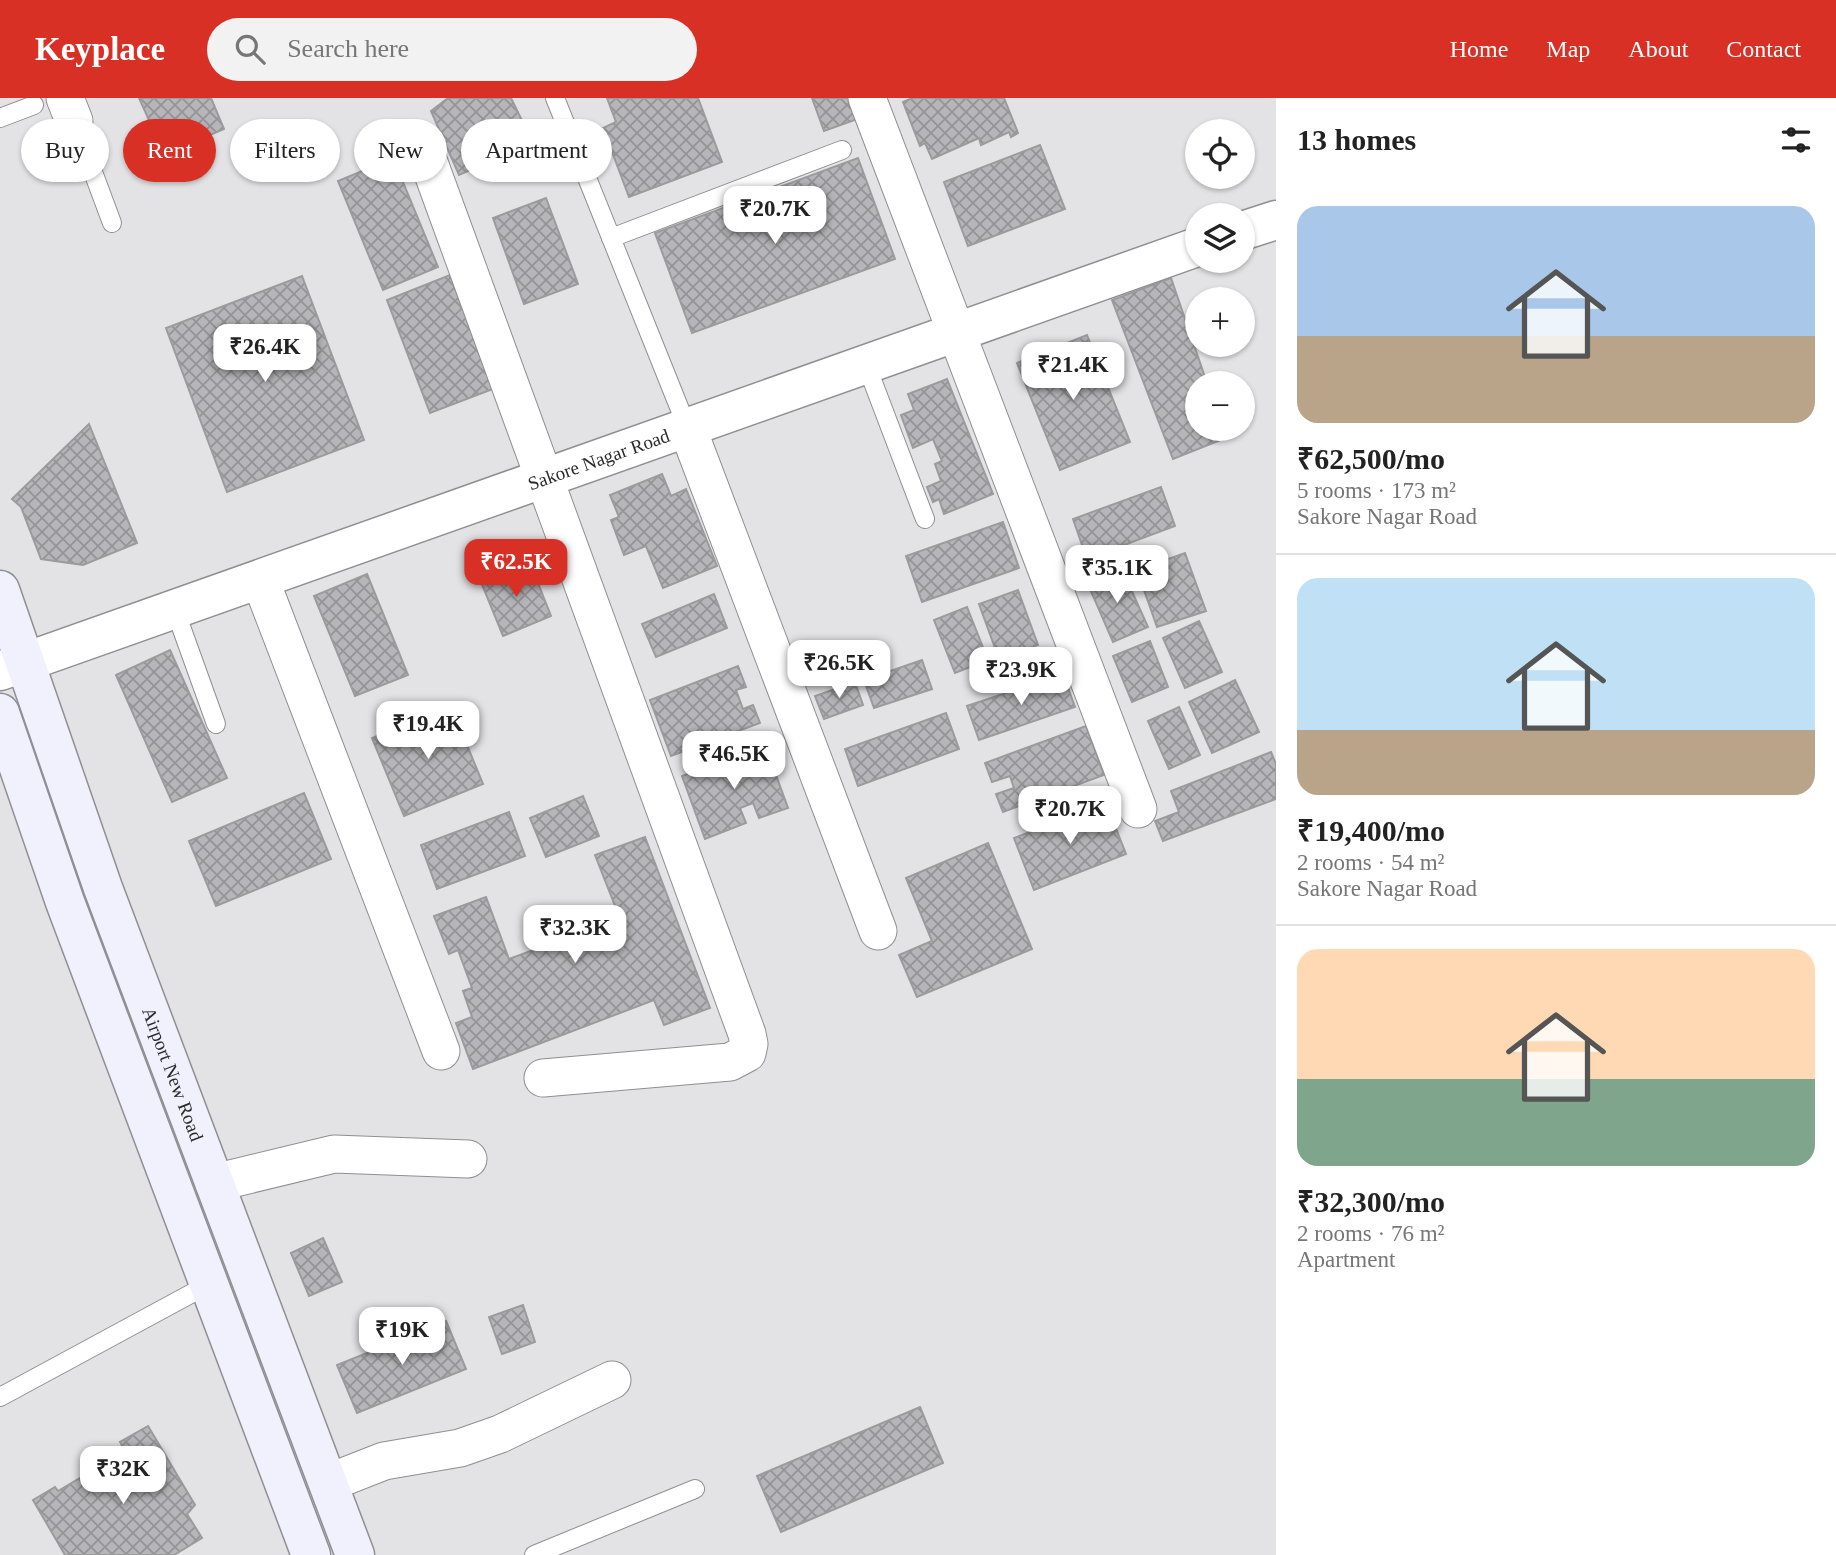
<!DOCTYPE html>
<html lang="en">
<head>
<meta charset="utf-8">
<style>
	:root { --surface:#fff; --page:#f2f2f2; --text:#222; --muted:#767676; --line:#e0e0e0; --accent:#d93025 }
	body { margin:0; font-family:Georgia,serif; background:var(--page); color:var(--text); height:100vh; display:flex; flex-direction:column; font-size:26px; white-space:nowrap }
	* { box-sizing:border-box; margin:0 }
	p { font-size:23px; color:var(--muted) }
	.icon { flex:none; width:38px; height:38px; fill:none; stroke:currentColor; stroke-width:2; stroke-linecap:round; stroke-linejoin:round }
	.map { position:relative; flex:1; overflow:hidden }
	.side { display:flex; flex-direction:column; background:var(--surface); width:560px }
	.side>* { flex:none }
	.guide { position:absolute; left:21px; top:21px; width:665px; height:63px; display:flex; gap:14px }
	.tools { position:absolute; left:1185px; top:21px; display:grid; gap:14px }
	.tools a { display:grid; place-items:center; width:70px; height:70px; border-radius:50%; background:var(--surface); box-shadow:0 2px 5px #0004; font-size:35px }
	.price { position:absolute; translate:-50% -60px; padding:0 16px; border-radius:14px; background:#fff; color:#222; font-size:23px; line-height:46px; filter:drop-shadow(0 2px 4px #0008) }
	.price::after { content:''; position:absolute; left:50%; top:42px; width:21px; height:16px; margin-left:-10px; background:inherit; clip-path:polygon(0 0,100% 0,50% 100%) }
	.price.current { background:var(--accent); color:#fff }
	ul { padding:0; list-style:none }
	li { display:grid; align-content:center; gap:14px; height:371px; padding:0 21px }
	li+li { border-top:2px solid var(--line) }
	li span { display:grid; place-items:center; height:217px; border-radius:21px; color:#555 }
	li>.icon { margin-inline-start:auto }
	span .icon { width:126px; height:126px; fill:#fffc; stroke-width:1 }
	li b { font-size:30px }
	h2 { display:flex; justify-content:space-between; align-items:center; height:84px; padding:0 21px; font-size:30px }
	.tag { padding:0 24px; border-radius:32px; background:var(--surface); box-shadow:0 2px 5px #0004; font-size:24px; line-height:63px }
	.tag.current { background:var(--accent); color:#fff }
	header { display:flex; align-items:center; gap:42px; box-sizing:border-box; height:98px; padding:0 35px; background:var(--accent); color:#fff }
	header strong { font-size:33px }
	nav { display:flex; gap:38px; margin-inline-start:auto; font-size:24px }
	.search { width:490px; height:63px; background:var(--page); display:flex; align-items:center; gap:18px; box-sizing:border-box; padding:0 24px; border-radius:38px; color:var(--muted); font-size:26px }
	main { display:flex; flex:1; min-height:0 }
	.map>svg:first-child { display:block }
	.building { fill:url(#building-cross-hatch); stroke:#9b9b9e; stroke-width:2 }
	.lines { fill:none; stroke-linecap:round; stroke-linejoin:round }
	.service-casing { stroke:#8f8f93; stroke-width:20 }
	.minor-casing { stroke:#8f8f93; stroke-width:39 }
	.tertiary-casing { stroke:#8f8f93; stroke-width:41 }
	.secondary-casing { stroke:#8f8f93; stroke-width:41 }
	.service { stroke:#fff; stroke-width:18 }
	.minor { stroke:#fff; stroke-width:37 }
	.tertiary { stroke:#fff; stroke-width:38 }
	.secondary { stroke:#f1f1fe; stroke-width:38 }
	.labels { text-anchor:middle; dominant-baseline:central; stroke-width:5; stroke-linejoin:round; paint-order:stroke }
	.street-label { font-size:19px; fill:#2b2b2c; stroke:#f0f0f4 }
</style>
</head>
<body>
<header>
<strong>Keyplace</strong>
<div class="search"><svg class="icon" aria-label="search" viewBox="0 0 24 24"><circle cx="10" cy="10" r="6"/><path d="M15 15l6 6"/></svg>Search here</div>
<nav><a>Home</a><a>Map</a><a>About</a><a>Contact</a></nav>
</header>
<main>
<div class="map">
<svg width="1276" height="1457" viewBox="0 0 1276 1457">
	<defs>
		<pattern id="building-cross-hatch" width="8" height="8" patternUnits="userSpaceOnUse" patternTransform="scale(1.75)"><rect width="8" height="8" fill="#b6b6ba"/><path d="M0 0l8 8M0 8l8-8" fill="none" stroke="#949497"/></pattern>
	</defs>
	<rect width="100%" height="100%" fill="#e3e3e6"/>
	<g class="building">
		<path d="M139,0H211L224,31L189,46L190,54L184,57L191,63L175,80Z"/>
		<path d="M448,0H511L533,45L459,77L431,13Z"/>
		<path d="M607,0H698L722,64L629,99L603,30L616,24Z"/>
		<path d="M812,0H859L866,18L824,33Z"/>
		<path d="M912,0H1004L1018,35L1011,39L1009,34L981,47L979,40L932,61L925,45L920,48L903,4Z"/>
		<path d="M1040,47L1065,111L968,148L944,84Z"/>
		<path d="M393,60L438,169L383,192L338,83Z"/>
		<path d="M858,60L895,161L692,235L655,135Z"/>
		<path d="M546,100L578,186L524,206L493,120Z"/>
		<path d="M450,177L493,291L430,315L387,202Z"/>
		<path d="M302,178L364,342L227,394L166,230Z"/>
		<path d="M1171,180L1207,285H1197V331H1223L1226,340L1173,361L1112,202Z"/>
		<path d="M1087,237L1130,344L1060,372L1017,265Z"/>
		<path d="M947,281L993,396L944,416L939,401L933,404L927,389L941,383L935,366L942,363L933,341L913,350L901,317L914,312L908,296Z"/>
		<path d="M89,326L137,445L83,467L41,461L21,409L12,401Z"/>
		<path d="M662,376L671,398L686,391L717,468L663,490L646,448L624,457L611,422L619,419L610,397Z"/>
		<path d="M1161,389L1175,428L1087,461L1073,421Z"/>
		<path d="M1003,424L1019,470L922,504L906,458Z"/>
		<path d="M1185,455L1206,513L1157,529L1137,472Z"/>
		<path d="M530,465L551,518L503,538L481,484Z"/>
		<path d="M1121,469L1148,529L1113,544L1087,484Z"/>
		<path d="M367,476L408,577L355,598L314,498Z"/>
		<path d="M1018,492L1038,547L999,561L979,506Z"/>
		<path d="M714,496L727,530L656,559L642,526Z"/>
		<path d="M967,509L988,562L955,575L934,522Z"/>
		<path d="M1199,523L1222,574L1185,590L1163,540Z"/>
		<path d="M1150,543L1168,589L1132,604L1113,558Z"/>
		<path d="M170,552L227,680L172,704L116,577Z"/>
		<path d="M922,562L932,591L874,610L864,582Z"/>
		<path d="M738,568L746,589L736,592L743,611L753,607L760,625L671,658L650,602Z"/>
		<path d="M1063,576L1075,609L979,642L967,608Z"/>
		<path d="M1235,582L1259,634L1212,655L1189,604Z"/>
		<path d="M855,584L863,607L824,621L815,598Z"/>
		<path d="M451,608L483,686L404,718L372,640Z"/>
		<path d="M1179,609L1200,657L1169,671L1148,623Z"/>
		<path d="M946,615L959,651L858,688L845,651Z"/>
		<path d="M1086,628L1104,677L1003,714L996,696L1014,690L1010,678L992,684L985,665Z"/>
		<path d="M765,647L788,710L759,720L753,705L740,710L746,725L705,741L682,678Z"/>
		<path d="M1271,654L1276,666V701L1163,743L1155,723L1179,714L1171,693Z"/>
		<path d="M304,695L331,761L216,808L189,743Z"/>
		<path d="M583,698L599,738L546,759L530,720Z"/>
		<path d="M1106,705L1126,756L1034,792L1014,740Z"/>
		<path d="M509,714L525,758L437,791L421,747Z"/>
		<path d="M645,739L710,910L664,927L654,902L473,971L456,925L472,919L463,893L472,890L458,852L449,856L434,818L486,799L509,861L539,850L534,838L590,816L597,833L621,823L595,757Z"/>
		<path d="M988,745L1032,851L917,899L899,857L932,843L906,780Z"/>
		<path d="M323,1140L342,1184L309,1198L291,1155Z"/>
		<path d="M523,1207L535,1244L502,1256L489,1219Z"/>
		<path d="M446,1223L466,1271L357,1315L337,1267Z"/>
		<path d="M920,1309L943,1365L781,1434L757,1378Z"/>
		<path d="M148,1328L195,1407L187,1416L202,1440L174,1457H65L33,1402L55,1389L58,1393L125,1353L120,1344Z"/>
	</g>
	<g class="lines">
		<g class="service-casing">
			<g id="service">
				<path d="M555,0L687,329"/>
				<path d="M0,20L34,7"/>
				<path d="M74,23L112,125"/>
				<path d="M611,140L842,52"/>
				<path d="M866,266L925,421"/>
				<path d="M175,512L216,626"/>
				<path d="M0,1299L209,1186"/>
				<path d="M534,1457L695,1391"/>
			</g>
		</g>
		<g class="minor-casing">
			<g id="minor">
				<path d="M65,0L74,23"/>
				<path d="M867,0L1138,711"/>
				<path d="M424,51L747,936L749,946L747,955L730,964L543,980"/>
				<path d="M687,329L878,833"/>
				<path d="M260,481L441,953"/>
				<path d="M214,1085L334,1056L468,1061"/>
				<path d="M328,1385L384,1363L460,1350L500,1336L612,1282"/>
			</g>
		</g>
		<g class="tertiary-casing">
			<g id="tertiary">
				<path d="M1242,133L1276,122"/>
				<path id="s1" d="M0,573L1197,149"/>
			</g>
		</g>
		<g class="secondary-casing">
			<g id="secondary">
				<path id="s2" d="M0,492L103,790L355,1457"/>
				<path d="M0,615L65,804L311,1457"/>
			</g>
		</g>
		<use href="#service" class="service"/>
		<use href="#minor" class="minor"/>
		<use href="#tertiary" class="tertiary"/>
		<use href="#secondary" class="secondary"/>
	</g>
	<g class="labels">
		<g class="street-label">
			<text stroke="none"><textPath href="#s1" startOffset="635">Sakore Nagar Road</textPath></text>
			<text stroke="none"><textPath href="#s2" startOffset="514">Airport New Road</textPath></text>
		</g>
	</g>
</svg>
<div class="tools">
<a><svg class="icon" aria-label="locate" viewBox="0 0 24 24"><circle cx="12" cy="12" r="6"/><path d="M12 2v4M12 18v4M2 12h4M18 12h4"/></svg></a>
<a><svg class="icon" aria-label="layers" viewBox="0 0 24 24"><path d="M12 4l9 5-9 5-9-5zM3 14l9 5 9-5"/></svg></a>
<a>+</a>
<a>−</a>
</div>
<b class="price" style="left:775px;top:148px">₹20.7K</b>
<b class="price" style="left:265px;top:286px">₹26.4K</b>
<b class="price" style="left:1073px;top:304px">₹21.4K</b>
<b class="price current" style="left:516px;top:501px">₹62.5K</b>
<b class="price" style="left:1117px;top:507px">₹35.1K</b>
<b class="price" style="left:839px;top:602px">₹26.5K</b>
<b class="price" style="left:1021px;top:609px">₹23.9K</b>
<b class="price" style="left:428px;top:663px">₹19.4K</b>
<b class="price" style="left:734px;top:693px">₹46.5K</b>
<b class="price" style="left:1070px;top:748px">₹20.7K</b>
<b class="price" style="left:575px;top:867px">₹32.3K</b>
<b class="price" style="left:402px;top:1269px">₹19K</b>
<b class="price" style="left:123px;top:1408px">₹32K</b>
<div class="guide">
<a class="tag">Buy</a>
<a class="tag current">Rent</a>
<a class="tag">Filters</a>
<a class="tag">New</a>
<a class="tag">Apartment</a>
</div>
</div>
<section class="side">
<h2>13 homes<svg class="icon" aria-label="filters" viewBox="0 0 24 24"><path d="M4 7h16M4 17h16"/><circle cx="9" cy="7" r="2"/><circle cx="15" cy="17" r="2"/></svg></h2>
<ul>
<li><span style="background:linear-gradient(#a9c7e8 60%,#b9a48a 0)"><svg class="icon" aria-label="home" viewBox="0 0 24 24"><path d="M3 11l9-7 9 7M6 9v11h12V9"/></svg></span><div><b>₹62,500/mo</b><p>5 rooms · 173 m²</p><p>Sakore Nagar Road</p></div></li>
<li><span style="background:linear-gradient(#bfe0f5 70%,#b9a48a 0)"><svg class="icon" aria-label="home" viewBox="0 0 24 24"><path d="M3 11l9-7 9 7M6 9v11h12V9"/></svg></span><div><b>₹19,400/mo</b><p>2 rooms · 54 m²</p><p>Sakore Nagar Road</p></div></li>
<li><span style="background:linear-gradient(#ffd9b3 60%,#7fa58c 0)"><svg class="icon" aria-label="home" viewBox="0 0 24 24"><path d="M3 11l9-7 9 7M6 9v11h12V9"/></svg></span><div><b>₹32,300/mo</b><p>2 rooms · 76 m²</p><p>Apartment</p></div></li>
</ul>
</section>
</main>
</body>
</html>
